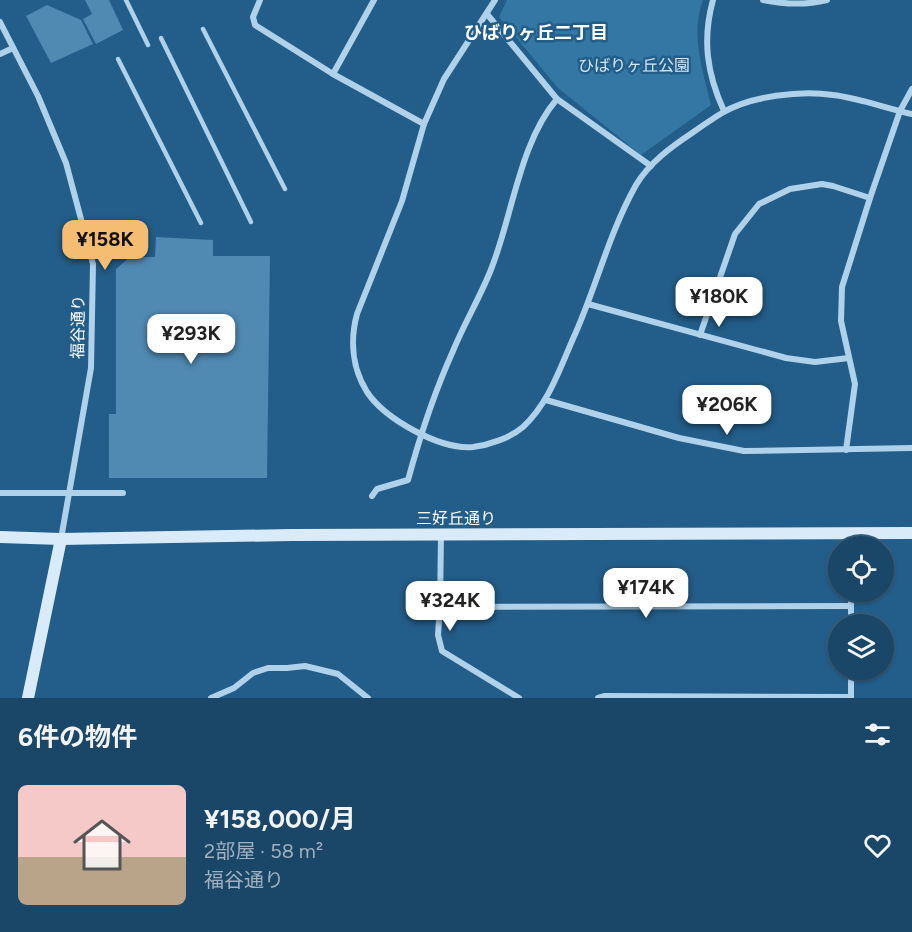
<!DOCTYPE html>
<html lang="ja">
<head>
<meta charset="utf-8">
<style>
	:root { --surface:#1a4667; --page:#234d6d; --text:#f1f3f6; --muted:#9fb1c0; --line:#385e7b; --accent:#f5bd71 }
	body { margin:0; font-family:Figtree,"Noto Sans JP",sans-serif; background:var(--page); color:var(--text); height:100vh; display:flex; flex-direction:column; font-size:22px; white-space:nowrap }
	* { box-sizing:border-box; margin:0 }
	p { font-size:20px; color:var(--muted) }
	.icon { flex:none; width:33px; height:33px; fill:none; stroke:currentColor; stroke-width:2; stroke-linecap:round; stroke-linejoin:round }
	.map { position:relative; height:698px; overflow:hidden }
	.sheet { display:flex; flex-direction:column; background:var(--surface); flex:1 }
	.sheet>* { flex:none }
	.buttons { position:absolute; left:828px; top:536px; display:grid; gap:12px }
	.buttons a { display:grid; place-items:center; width:66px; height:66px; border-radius:50%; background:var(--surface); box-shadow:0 2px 4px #0004,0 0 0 2px var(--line); font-size:30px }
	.price { position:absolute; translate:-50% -51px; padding:0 14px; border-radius:12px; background:#fff; color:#222; font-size:20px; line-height:39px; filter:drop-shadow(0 2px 3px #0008) }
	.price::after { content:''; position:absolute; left:50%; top:36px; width:18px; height:14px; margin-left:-9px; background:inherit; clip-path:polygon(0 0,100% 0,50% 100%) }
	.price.on { background:var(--accent); color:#111 }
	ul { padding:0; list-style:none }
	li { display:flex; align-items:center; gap:18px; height:150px; padding:0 18px }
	li span { display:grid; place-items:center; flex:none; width:168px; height:120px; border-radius:9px; color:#555 }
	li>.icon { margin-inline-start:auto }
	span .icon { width:72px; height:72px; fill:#fffc; stroke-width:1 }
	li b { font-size:26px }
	h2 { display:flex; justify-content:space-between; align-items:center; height:72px; padding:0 18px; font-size:26px }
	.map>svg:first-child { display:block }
	.green { fill:#3476a4 }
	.building { fill:#5089b2 }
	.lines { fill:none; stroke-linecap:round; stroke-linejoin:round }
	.lane { stroke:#afd1ea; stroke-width:4.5 }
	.street { stroke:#afd1ea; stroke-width:6 }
	.secondary { stroke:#d9ebf8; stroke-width:12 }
	.street-bridge { stroke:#afd1ea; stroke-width:6 }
	.labels { text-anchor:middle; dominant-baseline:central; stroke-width:5; stroke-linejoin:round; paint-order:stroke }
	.park-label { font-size:16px; fill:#d3e8f7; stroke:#235d89 }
	.street-label { font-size:16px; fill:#fff; stroke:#235d89 }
	.neighbourhood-label { font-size:18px; font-weight:bold; fill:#fff; stroke:#235d89 }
</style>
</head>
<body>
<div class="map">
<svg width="912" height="698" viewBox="0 0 912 698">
	<rect width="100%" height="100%" fill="#235d89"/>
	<path class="green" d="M507,0H703C690,34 703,71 711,105L641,155L558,88L499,17Z"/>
	<g class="building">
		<path d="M85,0H109L123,30L96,44L83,19L92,14Z"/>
		<path d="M47,5L81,20L93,44L51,63L26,16Z"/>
		<path d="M156,237L213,240V256H270L267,478H109V414H116V269L130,257H155Z"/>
	</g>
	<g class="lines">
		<g class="lane">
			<path d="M126,0L148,45"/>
			<path d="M203,29L285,189"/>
			<path d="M161,38L251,222"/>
			<path d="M118,59L201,223"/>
		</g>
		<g class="street">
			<path d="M260,0L253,17L255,25L333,74L424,124"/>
			<path d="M495,0L444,79L424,124L402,201L357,314C350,340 352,368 367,392C385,419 440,450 473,447C489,445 510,438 523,427C550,402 561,365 576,332C597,284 610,231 636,185C649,163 671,147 692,133C702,126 712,119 722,113C750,96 801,90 833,95C859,98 885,108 912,114"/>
			<path d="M713,0C702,40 707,74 724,111"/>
			<path d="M763,0C783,4 807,5 827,0"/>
			<path d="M487,14L557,99L651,166"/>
			<path d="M0,22L38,96L66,163L93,264L91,368L61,539"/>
			<path d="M0,54L13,48"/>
			<path d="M333,74L374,0"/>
			<path d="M588,304L786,358L815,362L849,358"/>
			<path d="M700,335L735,234L759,204L790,189L822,184L833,186L870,198"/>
			<path d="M546,400L679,438L744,451L912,448"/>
			<path d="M846,450L855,384L841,321L842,287L870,198L900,111L912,89"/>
			<path d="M372,496L377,489L408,480C420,436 434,393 453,351C464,324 479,299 490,272C512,219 519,143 557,99"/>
			<path d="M441,534L440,607L438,635L442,651L519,698"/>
			<path d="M852,546L853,533"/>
			<path d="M440,607L851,606"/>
			<path d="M851,624V591"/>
			<path d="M211,698L234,688L253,673L268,668H287L305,666L338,674L368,698"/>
			<path d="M598,698L605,696L851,697"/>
			<path d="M851,698V669"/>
		</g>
		<g class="secondary">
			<path d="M0,537L61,539L292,535L912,533"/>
			<path d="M28,698L61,539"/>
		</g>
		<path class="street-bridge" d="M0,493H123"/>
	</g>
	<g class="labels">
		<g class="park-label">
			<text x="634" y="65">ひばりヶ丘公園</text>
		</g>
		<g class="street-label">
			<text transform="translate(78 327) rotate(-89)">福谷通り</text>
			<text x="456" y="518">三好丘通り</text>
		</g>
		<g class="neighbourhood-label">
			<text x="536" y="33">ひばりヶ丘二丁目</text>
		</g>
	</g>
</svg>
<div class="buttons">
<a><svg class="icon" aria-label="locate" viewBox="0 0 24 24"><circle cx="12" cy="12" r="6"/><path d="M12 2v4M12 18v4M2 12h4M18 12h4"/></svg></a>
<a><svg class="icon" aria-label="layers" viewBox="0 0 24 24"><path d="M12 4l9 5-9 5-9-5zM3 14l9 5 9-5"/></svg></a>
</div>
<b class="price on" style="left:105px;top:271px">¥158K</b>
<b class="price" style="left:719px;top:328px">¥180K</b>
<b class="price" style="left:191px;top:365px">¥293K</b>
<b class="price" style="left:727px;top:436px">¥206K</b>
<b class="price" style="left:646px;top:619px">¥174K</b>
<b class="price" style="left:450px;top:632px">¥324K</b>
</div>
<section class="sheet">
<h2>6件の物件<svg class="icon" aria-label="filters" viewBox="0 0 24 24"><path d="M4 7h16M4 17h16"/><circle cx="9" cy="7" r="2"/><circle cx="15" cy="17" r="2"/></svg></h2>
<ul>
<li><span style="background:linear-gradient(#f6c9c9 60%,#b9a48a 0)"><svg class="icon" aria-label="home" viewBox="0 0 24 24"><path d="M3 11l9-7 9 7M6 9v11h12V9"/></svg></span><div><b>¥158,000/月</b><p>2部屋 · 58 m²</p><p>福谷通り</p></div><svg class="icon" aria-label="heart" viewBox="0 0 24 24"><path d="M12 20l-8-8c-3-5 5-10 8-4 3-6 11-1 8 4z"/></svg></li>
</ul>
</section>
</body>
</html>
